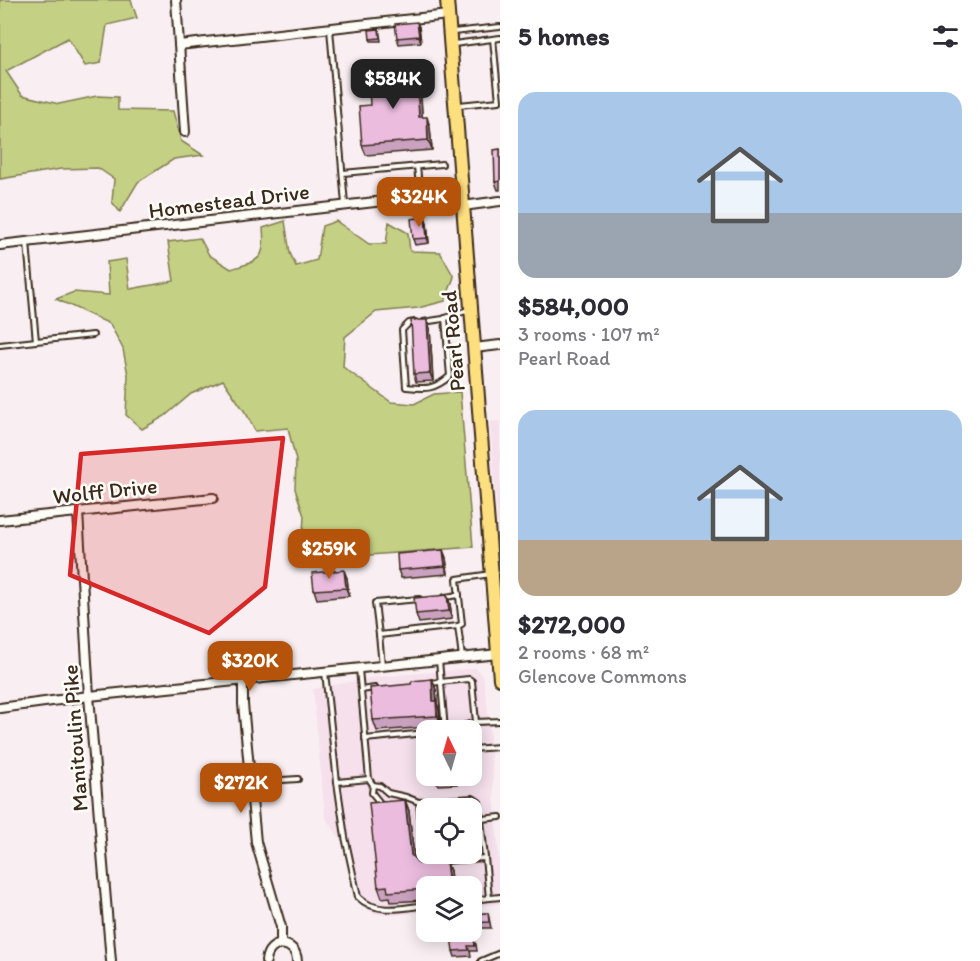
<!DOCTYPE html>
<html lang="en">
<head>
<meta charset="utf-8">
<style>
	:root { --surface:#fff; --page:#f7f7f7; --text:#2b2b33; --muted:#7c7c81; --accent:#b45309 }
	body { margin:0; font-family:Itim,sans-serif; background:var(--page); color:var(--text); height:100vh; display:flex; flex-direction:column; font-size:22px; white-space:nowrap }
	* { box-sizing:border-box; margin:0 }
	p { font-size:20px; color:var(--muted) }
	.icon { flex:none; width:33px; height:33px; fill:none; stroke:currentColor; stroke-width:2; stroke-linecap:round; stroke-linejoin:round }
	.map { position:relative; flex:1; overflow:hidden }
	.drawer { display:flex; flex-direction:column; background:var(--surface); width:480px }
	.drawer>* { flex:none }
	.needle { width:39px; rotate:355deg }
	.buttons { position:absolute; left:416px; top:720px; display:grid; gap:12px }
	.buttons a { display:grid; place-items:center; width:66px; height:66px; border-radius:12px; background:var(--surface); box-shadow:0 3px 15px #0003; font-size:30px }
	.price { position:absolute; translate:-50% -51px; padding:0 14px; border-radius:12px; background:var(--accent); color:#fff; font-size:20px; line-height:39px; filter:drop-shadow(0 2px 3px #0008) }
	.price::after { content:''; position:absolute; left:50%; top:36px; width:18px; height:14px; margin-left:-9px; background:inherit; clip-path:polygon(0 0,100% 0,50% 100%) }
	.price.current { background:#222; color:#fff }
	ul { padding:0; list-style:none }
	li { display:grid; align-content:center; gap:12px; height:318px; padding:0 18px }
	li span { display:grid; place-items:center; height:186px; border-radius:18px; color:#555 }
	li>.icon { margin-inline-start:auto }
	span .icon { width:108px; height:108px; fill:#fffc; stroke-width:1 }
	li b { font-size:26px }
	h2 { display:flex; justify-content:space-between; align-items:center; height:72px; padding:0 18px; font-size:26px }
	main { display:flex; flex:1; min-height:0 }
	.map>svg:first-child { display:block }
	.built { fill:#f5e0ec; fill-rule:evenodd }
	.green { fill:#c4d084; stroke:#807d51; stroke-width:1.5 }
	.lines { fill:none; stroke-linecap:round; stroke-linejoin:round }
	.lane-casing { stroke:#3b2a1e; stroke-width:8 }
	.street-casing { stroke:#3b2a1e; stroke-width:12 }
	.primary-casing { stroke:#3b2a1e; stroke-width:16 }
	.lane { stroke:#fdfcf7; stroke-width:4 }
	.street { stroke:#fdfcf7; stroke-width:8 }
	.primary { stroke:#fedf80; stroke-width:12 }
	.wall { fill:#caa2bf; stroke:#3b2a1e; stroke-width:1.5 }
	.shaded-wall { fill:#a4849b; stroke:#3b2a1e; stroke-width:1.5 }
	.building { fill:#ebbcde; stroke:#3b2a1e; stroke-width:1.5 }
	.marked { fill:#d62828; fill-opacity:0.2; stroke:#d62828; stroke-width:4.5; stroke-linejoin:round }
	.labels { text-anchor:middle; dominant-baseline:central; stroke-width:5; stroke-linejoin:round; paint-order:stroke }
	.street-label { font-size:22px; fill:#3b2a1e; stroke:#fdfcf7 }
</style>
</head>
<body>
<main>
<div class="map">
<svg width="500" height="961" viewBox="0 0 500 961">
	<rect width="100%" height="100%" fill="#f9eff2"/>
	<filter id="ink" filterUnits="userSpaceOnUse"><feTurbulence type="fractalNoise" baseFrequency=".0167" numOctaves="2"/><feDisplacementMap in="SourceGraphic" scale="12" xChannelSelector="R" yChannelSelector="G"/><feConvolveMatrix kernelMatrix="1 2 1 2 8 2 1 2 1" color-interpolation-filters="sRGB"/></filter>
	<g filter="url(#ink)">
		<g class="built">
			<path d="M500,421V553L490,422Z"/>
			<path d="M476,668L483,677L488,710L500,878V904L471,907V886H426V912L395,915L374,914L356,899L342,842L325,817L313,689L376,677ZM426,730H471V776H426ZM426,808H471V854H426Z"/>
		</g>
		<g class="green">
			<path d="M0,0H131L137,18L107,25L101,63L85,66L68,38L6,71L22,95L59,104L97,96L118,97V110L173,111L181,141L203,155L174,159L138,182L120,212L112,202L114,179L98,168L61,169L0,179Z"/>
			<path d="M285,221L290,253L296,266L317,260L322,226L336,221L369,244H386L389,222L408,233L410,251L440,252L454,277L445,301L418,308L376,312L345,337L343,367L391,402L414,404L434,394L460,392L473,547L317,559L302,549L304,516L295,489L296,461L288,428L255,431L247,415L223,380L191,394L165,416L142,429L126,415L128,375L123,349L110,324L56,299L74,292L109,295L107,262L126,259L130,289L174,281L168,242L200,238L209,255L231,269C260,260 266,260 263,228Z"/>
		</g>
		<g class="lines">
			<g class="lane-casing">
				<g id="lane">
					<path d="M330,29L345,204"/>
					<path d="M453,32L500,27"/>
					<path d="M493,39L499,101"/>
					<path d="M454,44L500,38"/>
					<path d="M459,105L499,101"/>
					<path d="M417,166L420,197"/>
					<path d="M343,173L442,164"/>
					<path d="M415,322L409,323L402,330L406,387C426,389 434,390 450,376L445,318"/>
					<path d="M423,322L443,319L468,310"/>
					<path d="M36,341L93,335"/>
					<path d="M0,345L36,341L27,243"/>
					<path d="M445,597L459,595"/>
					<path d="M458,626L462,624L457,579L491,574"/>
					<path d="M379,635L375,603L419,599"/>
					<path d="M439,660L445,730"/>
					<path d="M382,665L379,635L458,626L462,657"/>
					<path d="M325,672L337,782L369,779L359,669"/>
					<path d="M430,683L469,679L472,681L476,722"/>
					<path d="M361,690L375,688"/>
					<path d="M449,730L476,722L500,721"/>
					<path d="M365,739L426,733"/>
					<path d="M471,749L500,747"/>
					<path d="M369,779L373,785L372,793L381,804"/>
					<path d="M251,782L298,779"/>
					<path d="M337,782L345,837L358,897C376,915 403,908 426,905"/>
					<path d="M373,785L380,786L388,793L406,797L419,802"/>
					<path d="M473,798L479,802L485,858L429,862L424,856L419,802Z"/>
					<path d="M482,819L500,817"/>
					<path d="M485,858L489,898"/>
					<path d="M471,900L500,897"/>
					<path d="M481,961L500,953"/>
				</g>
			</g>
			<g class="street-casing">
				<g id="street">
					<path d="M176,0L185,132"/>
					<path d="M179,45L448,15"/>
					<path d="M463,206L500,201"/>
					<path d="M0,245L462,192"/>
					<path d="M474,348L500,345"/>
					<path d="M78,512L89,696L111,961"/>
					<path d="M0,520L213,498"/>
					<path d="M243,680V704L256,842L281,927V944"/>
					<path d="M0,708L89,696L498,654"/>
					<path d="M266,961C268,939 296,939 297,961"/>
				</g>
			</g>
			<g class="primary-casing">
				<path id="primary" d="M447,0L500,679"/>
			</g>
			<use href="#lane" class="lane"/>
			<use href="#street" class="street"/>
			<use href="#primary" class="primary"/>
		</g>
		<g class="wall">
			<path d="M419,27L421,42L399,44L397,38Z"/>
			<path d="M379,29L381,41H371L370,39Z"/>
			<path d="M416,69L420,80L422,117L430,127L432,150L366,155L362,145L370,105Z"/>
			<path d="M500,149V190H498L495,182Z"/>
			<path d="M425,217L427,223L429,243L415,245L413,239Z"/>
			<path d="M430,328L433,381L416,382L414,374Z"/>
			<path d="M443,550L446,558L448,574L401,578L398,570Z"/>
			<path d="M347,578L349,596L317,599L314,590Z"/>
			<path d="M447,595L450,604L452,619L419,623L416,614Z"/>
			<path d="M432,679L436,690L437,703L439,711L441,726L377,731L373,720L411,684Z"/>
			<path d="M457,776V784L438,785L435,777Z"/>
			<path d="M405,800L409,811L414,859L419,864L446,861L450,871L426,886V900L391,902L390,897L382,898L378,887Z"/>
			<path d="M488,913L491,928H472L471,914Z"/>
			<path d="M468,935L470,938L476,944L477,951H470L471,956L455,957L453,951Z"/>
		</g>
		<g class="shaded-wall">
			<path d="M417,22L419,27L421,42L419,36Z"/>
			<path d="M416,69L420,80L423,128L419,117Z"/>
			<path d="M427,117L430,127L432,150L428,140Z"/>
			<path d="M425,217L427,223L429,243L427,238Z"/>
			<path d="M427,320L430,328L433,381L430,373Z"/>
			<path d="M443,550L446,558L448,574L445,566Z"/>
			<path d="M344,570L347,578L349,596L346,588Z"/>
			<path d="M447,595L450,604L452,619L449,611Z"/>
			<path d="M432,679L436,690L437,703L439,711L441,726L433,701Z"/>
			<path d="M405,800L409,811L415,866L411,855Z"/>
			<path d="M446,861L450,871L452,886H449Z"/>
		</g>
		<g class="building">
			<path d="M417,22L419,36L397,38L395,24Z"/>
			<path d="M379,29L380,38L370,39L369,30Z"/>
			<path d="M416,69L419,117H427L428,140L362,145L359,106L370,105L368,73Z"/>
			<path d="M500,149V181L495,182L494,150Z"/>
			<path d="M425,217L427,238L413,239L411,219Z"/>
			<path d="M411,320H427L430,373L414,374Z"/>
			<path d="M443,550L445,566L398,570L397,554Z"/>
			<path d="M344,570L346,588L314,590L312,573Z"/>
			<path d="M447,595L449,611L416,614L414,598Z"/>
			<path d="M432,679L433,701H436L437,716L373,720L370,688L411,684L412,681Z"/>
			<path d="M435,776H455L435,777Z"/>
			<path d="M405,800L411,855L419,864L446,861L449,886H426V889L388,892L387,886L378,887L369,803Z"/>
			<path d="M488,913L489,922L471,923V914Z"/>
			<path d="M468,935L469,938H474L475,946H468L469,950L453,951L451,936Z"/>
		</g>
	</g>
	<path class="marked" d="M283,438L265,587L209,633L70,575L81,454Z"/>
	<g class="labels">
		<g class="street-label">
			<text transform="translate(229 201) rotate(-7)">Homestead Drive</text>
			<text transform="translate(453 341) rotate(-95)">Pearl Road</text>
			<text transform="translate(105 491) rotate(-6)">Wolff Drive</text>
			<text transform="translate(75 738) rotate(-94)">Manitoulin Pike</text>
		</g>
	</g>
</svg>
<div class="buttons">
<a><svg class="needle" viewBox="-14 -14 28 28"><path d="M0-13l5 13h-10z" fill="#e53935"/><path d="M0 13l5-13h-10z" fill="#7c7c81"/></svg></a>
<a><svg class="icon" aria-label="locate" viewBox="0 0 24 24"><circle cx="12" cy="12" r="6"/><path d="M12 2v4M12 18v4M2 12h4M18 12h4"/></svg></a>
<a><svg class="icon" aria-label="layers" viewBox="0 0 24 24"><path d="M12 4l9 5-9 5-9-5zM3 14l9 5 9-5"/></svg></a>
</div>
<b class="price current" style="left:393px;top:110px">$584K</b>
<b class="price" style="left:419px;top:228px">$324K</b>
<b class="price" style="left:329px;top:580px">$259K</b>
<b class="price" style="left:250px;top:692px">$320K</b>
<b class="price" style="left:241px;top:814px">$272K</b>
</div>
<section class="drawer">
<h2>5 homes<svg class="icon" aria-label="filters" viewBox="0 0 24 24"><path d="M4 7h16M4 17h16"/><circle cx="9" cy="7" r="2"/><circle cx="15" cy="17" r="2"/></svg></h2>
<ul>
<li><span style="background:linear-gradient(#a9c7e8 65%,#9aa5b1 0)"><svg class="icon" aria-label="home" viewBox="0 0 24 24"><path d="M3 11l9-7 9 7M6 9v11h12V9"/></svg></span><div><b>$584,000</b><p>3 rooms · 107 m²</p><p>Pearl Road</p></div></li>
<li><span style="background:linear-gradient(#a9c7e8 70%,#b9a48a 0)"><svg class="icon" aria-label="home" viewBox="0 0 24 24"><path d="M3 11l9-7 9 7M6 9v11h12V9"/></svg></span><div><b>$272,000</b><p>2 rooms · 68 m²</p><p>Glencove Commons</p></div></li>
</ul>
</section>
</main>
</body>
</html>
